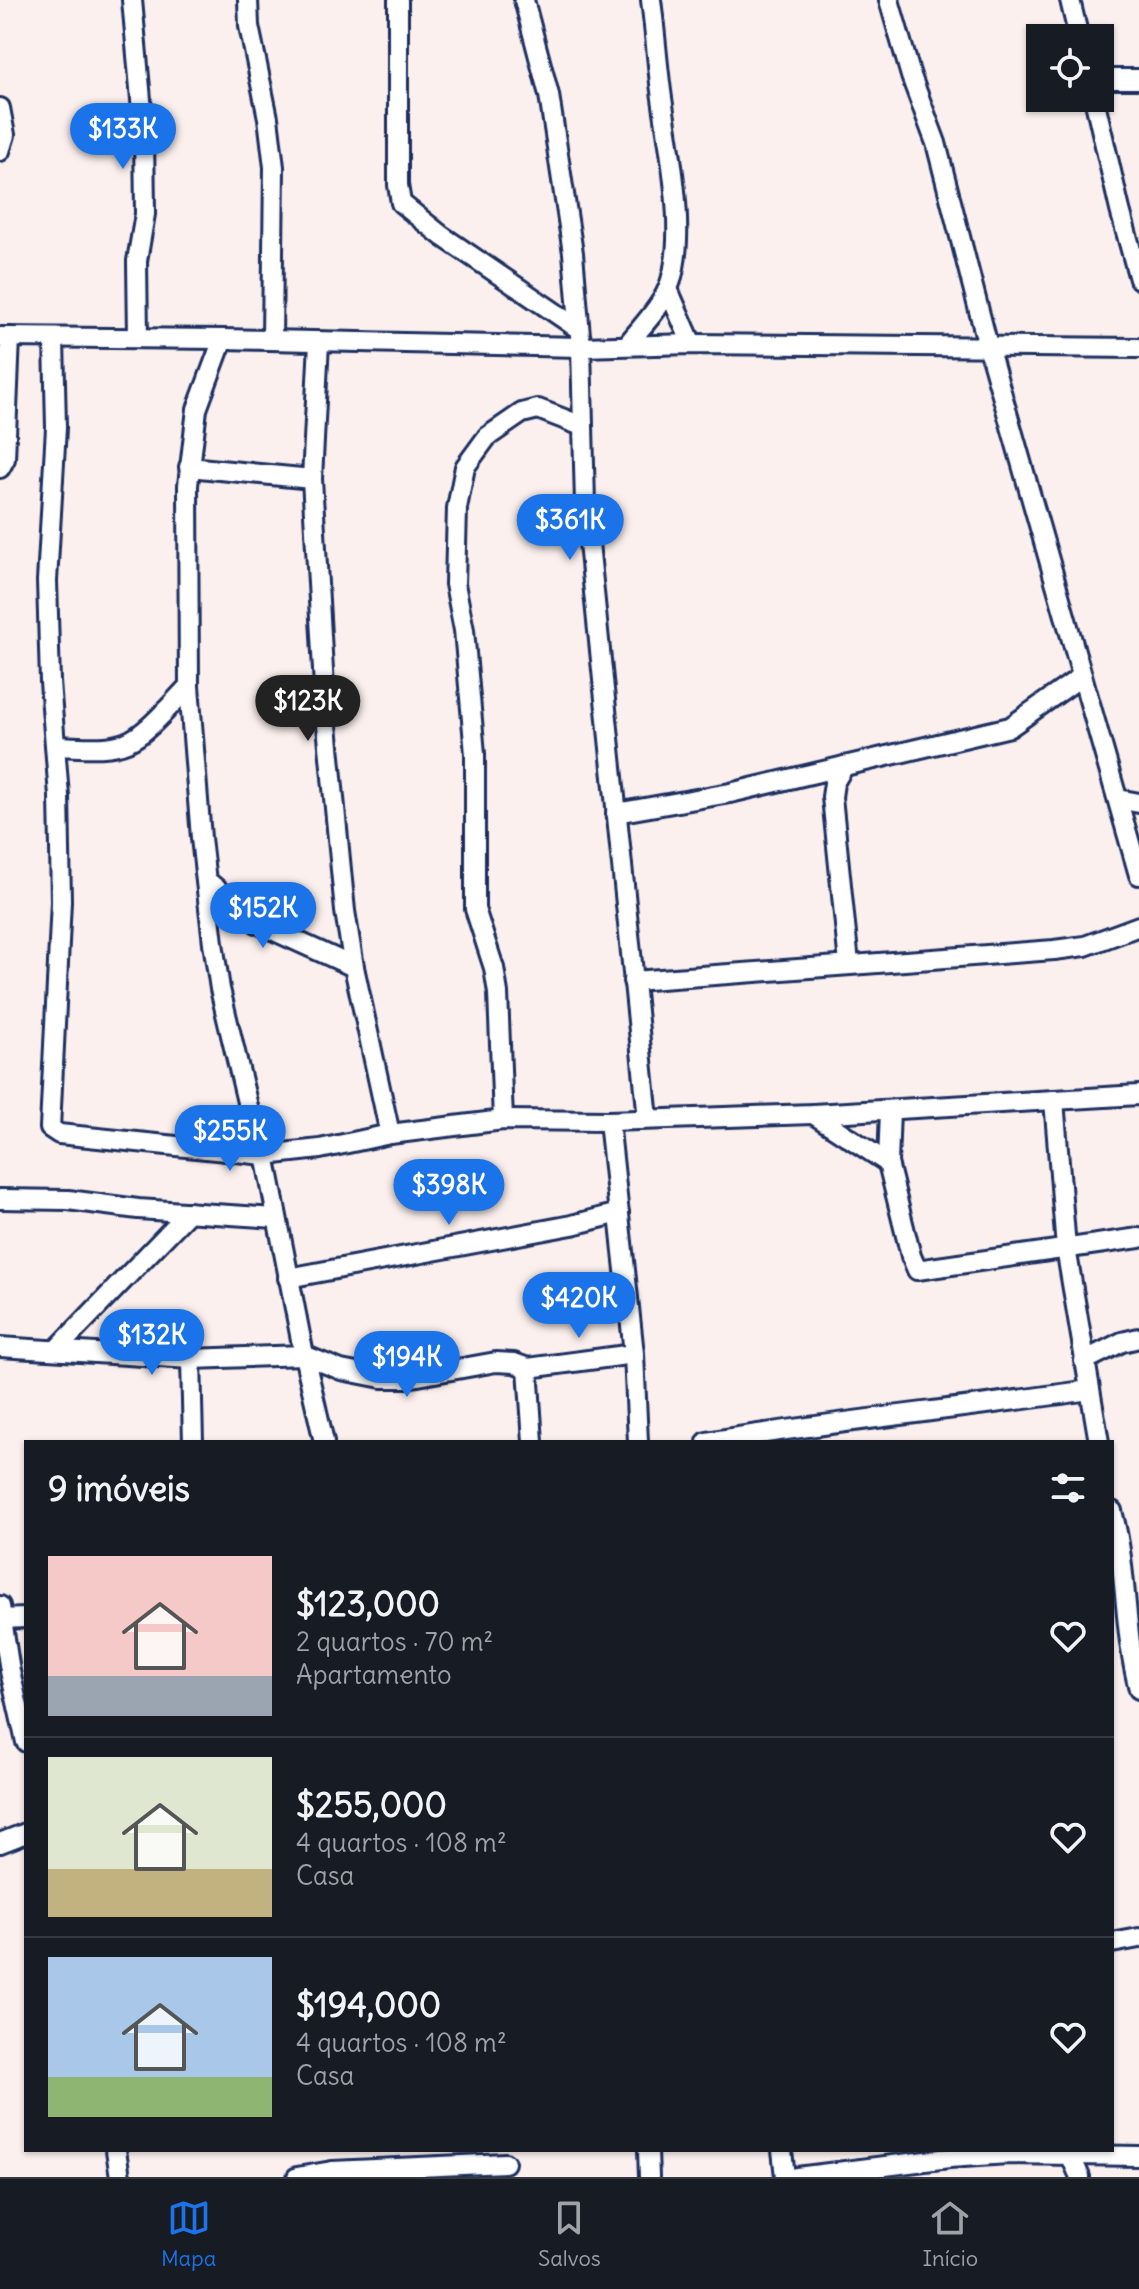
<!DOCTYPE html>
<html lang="pt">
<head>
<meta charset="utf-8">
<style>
	:root { --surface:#171b24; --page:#20242c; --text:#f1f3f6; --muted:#9ea1a6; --line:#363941; --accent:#1a73e8 }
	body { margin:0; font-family:Delius,sans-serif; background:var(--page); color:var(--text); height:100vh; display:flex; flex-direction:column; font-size:30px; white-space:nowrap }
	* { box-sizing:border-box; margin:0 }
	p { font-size:26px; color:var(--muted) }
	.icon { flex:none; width:44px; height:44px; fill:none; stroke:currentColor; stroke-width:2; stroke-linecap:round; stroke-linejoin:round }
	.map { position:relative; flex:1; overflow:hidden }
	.sheet { position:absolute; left:24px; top:1440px; width:1090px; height:712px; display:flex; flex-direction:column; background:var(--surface); border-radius:0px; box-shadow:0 2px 6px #0004 }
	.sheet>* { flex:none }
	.tools { position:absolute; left:1026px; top:24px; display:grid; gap:16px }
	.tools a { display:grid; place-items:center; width:88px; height:88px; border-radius:0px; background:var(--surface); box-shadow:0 2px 6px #0004; font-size:40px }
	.price { position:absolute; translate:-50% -68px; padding:0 18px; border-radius:28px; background:var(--accent); color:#fff; font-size:26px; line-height:52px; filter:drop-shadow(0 2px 4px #0008) }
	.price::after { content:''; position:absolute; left:50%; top:48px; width:24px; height:18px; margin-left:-12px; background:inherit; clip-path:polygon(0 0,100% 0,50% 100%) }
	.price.active { background:#222; color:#fff }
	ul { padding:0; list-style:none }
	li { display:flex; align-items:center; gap:24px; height:200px; padding:0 24px }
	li+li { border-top:2px solid var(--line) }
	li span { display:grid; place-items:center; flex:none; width:224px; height:160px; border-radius:0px; color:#555 }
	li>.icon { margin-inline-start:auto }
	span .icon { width:96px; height:96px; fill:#fffc; stroke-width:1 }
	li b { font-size:34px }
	h2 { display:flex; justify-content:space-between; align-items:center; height:96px; padding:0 24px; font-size:34px }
	.tabs { display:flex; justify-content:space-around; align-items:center; height:112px; border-top:2px solid var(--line); background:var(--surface); font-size:22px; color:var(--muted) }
	.tabs a { display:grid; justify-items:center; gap:4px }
	.tabs .active { color:var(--accent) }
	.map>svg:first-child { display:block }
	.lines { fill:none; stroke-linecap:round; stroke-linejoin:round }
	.minor-casing { stroke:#1b2f5e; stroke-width:24 }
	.minor { stroke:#fff; stroke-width:18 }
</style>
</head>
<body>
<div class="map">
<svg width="1139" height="2177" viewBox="0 0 1139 2177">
	<rect width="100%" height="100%" fill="#fbf0ee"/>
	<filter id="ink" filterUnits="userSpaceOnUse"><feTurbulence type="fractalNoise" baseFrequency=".0125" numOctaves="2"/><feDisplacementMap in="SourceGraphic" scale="16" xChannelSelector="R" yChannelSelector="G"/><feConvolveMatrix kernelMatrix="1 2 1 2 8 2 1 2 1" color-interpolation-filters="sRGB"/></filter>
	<g filter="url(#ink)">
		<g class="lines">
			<g class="minor-casing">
				<g id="minor">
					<path d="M132,0L144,133L145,214L137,261L138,338"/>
					<path d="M248,0L249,26L268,118L274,167L272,340"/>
					<path d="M398,0V185L401,203L442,236L579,329"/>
					<path d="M524,0L549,95L573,253L581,347L585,504L648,1119"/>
					<path d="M889,0L911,76L936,143L988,346L1139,875"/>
					<path d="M1070,0L1079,38"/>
					<path d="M1100,79H1139"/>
					<path d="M1094,98L1120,210L1139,279"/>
					<path d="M0,108L5,135L0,151"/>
					<path d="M668,289L692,344"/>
					<path d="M0,337L223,339L581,347L692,344L1139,348"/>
					<path d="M54,338L56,428L47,581L50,682L59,796L61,901L50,1128L59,1134L265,1155L320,1149L390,1134L503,1120L609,1121L813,1114L1139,1095"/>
					<path d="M223,339L197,409L188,485L189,686L201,838L213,943L220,989L251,1119L265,1155L304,1355L324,1442"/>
					<path d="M319,342L312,479L325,705L345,911L354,967L390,1134"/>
					<path d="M627,345C640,328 658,311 667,291C690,241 668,145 661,91C657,61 655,30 651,0"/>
					<path d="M189,467L312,479"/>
					<path d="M0,468L5,459L10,337"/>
					<path d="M56,746C77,746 106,751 127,742C147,734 173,702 189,686"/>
					<path d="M844,766L834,783L832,797L849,964"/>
					<path d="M1118,799L1139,803"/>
					<path d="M616,813L730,793L1010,727L1082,676"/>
					<path d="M206,880L257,923L354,967"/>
					<path d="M633,981L1054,950L1085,946L1139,926"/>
					<path d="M1054,1100L1066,1248L1099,1442"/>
					<path d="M890,1110L888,1163L911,1256L917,1270L1139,1238"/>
					<path d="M813,1114L888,1163"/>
					<path d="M503,1120L498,993L494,968L475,909V754L464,630L455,584L457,508L465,467L487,437L522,413L538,409L582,426"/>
					<path d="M609,1121L634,1354L638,1442"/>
					<path d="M0,1199L68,1200L138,1209L276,1218"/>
					<path d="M288,1278L572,1225L619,1213"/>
					<path d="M0,1347L191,1359L304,1355L341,1370L382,1378H407L496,1362L514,1363L528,1368L634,1354"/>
					<path d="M57,1349L189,1212"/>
					<path d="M191,1359L193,1442"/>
					<path d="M1084,1361L1122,1342L1139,1338"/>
					<path d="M528,1368L533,1442"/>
					<path d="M707,1442C834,1421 962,1409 1089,1390"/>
					<path d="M1112,1511C1128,1570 1123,1630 1139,1689"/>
					<path d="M0,1606L10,1671L26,1742"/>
					<path d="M0,1619L26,1618"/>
					<path d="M0,1843L26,1833"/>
					<path d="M1112,1943L1139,1938"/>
					<path d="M116,2150L120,2177"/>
					<path d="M648,2150L649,2177"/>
					<path d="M782,2150L785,2177"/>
					<path d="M1068,2150L1080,2177"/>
					<path d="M297,2177L332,2171L505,2163"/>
					<path d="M797,2177L949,2158L1008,2154L1139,2156"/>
				</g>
			</g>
			<use href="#minor" class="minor"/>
		</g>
	</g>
</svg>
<div class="tools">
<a><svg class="icon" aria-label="locate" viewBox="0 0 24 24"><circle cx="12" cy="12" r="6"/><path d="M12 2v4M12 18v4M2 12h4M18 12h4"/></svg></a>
</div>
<b class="price" style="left:123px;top:171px">$133K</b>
<b class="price" style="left:570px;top:562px">$361K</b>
<b class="price active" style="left:308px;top:743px">$123K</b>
<b class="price" style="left:263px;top:950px">$152K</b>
<b class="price" style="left:230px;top:1173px">$255K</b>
<b class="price" style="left:449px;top:1227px">$398K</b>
<b class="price" style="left:579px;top:1340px">$420K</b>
<b class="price" style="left:152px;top:1377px">$132K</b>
<b class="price" style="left:407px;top:1399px">$194K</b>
<section class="sheet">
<h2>9 imóveis<svg class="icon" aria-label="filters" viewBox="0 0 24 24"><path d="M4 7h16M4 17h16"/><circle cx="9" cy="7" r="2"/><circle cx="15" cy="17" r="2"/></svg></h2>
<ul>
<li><span style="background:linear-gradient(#f6c9c9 75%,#9aa5b1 0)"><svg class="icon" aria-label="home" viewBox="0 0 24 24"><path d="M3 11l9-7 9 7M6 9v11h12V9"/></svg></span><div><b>$123,000</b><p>2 quartos · 70 m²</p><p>Apartamento</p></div><svg class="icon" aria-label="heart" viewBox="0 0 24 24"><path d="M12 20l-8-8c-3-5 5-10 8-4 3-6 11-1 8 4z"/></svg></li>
<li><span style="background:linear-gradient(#dfe7d0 70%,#c2b280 0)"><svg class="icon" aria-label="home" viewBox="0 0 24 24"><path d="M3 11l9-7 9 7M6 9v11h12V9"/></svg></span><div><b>$255,000</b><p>4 quartos · 108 m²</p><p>Casa</p></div><svg class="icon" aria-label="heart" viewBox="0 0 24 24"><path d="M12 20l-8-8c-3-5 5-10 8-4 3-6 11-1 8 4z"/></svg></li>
<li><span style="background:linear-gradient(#a9c7e8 75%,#8fb573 0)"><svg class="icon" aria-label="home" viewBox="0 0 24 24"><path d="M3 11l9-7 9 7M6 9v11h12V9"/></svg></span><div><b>$194,000</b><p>4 quartos · 108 m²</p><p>Casa</p></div><svg class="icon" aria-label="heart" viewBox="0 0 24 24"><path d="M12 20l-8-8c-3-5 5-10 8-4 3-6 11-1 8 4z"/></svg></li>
</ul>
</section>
</div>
<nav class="tabs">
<a class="active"><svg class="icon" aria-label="map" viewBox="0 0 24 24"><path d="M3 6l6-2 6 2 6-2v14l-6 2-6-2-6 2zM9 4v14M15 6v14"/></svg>Mapa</a>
<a><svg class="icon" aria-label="saved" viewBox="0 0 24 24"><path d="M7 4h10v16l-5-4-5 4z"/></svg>Salvos</a>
<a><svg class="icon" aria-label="home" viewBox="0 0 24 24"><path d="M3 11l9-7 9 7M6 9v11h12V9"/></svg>Início</a>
</nav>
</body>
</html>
